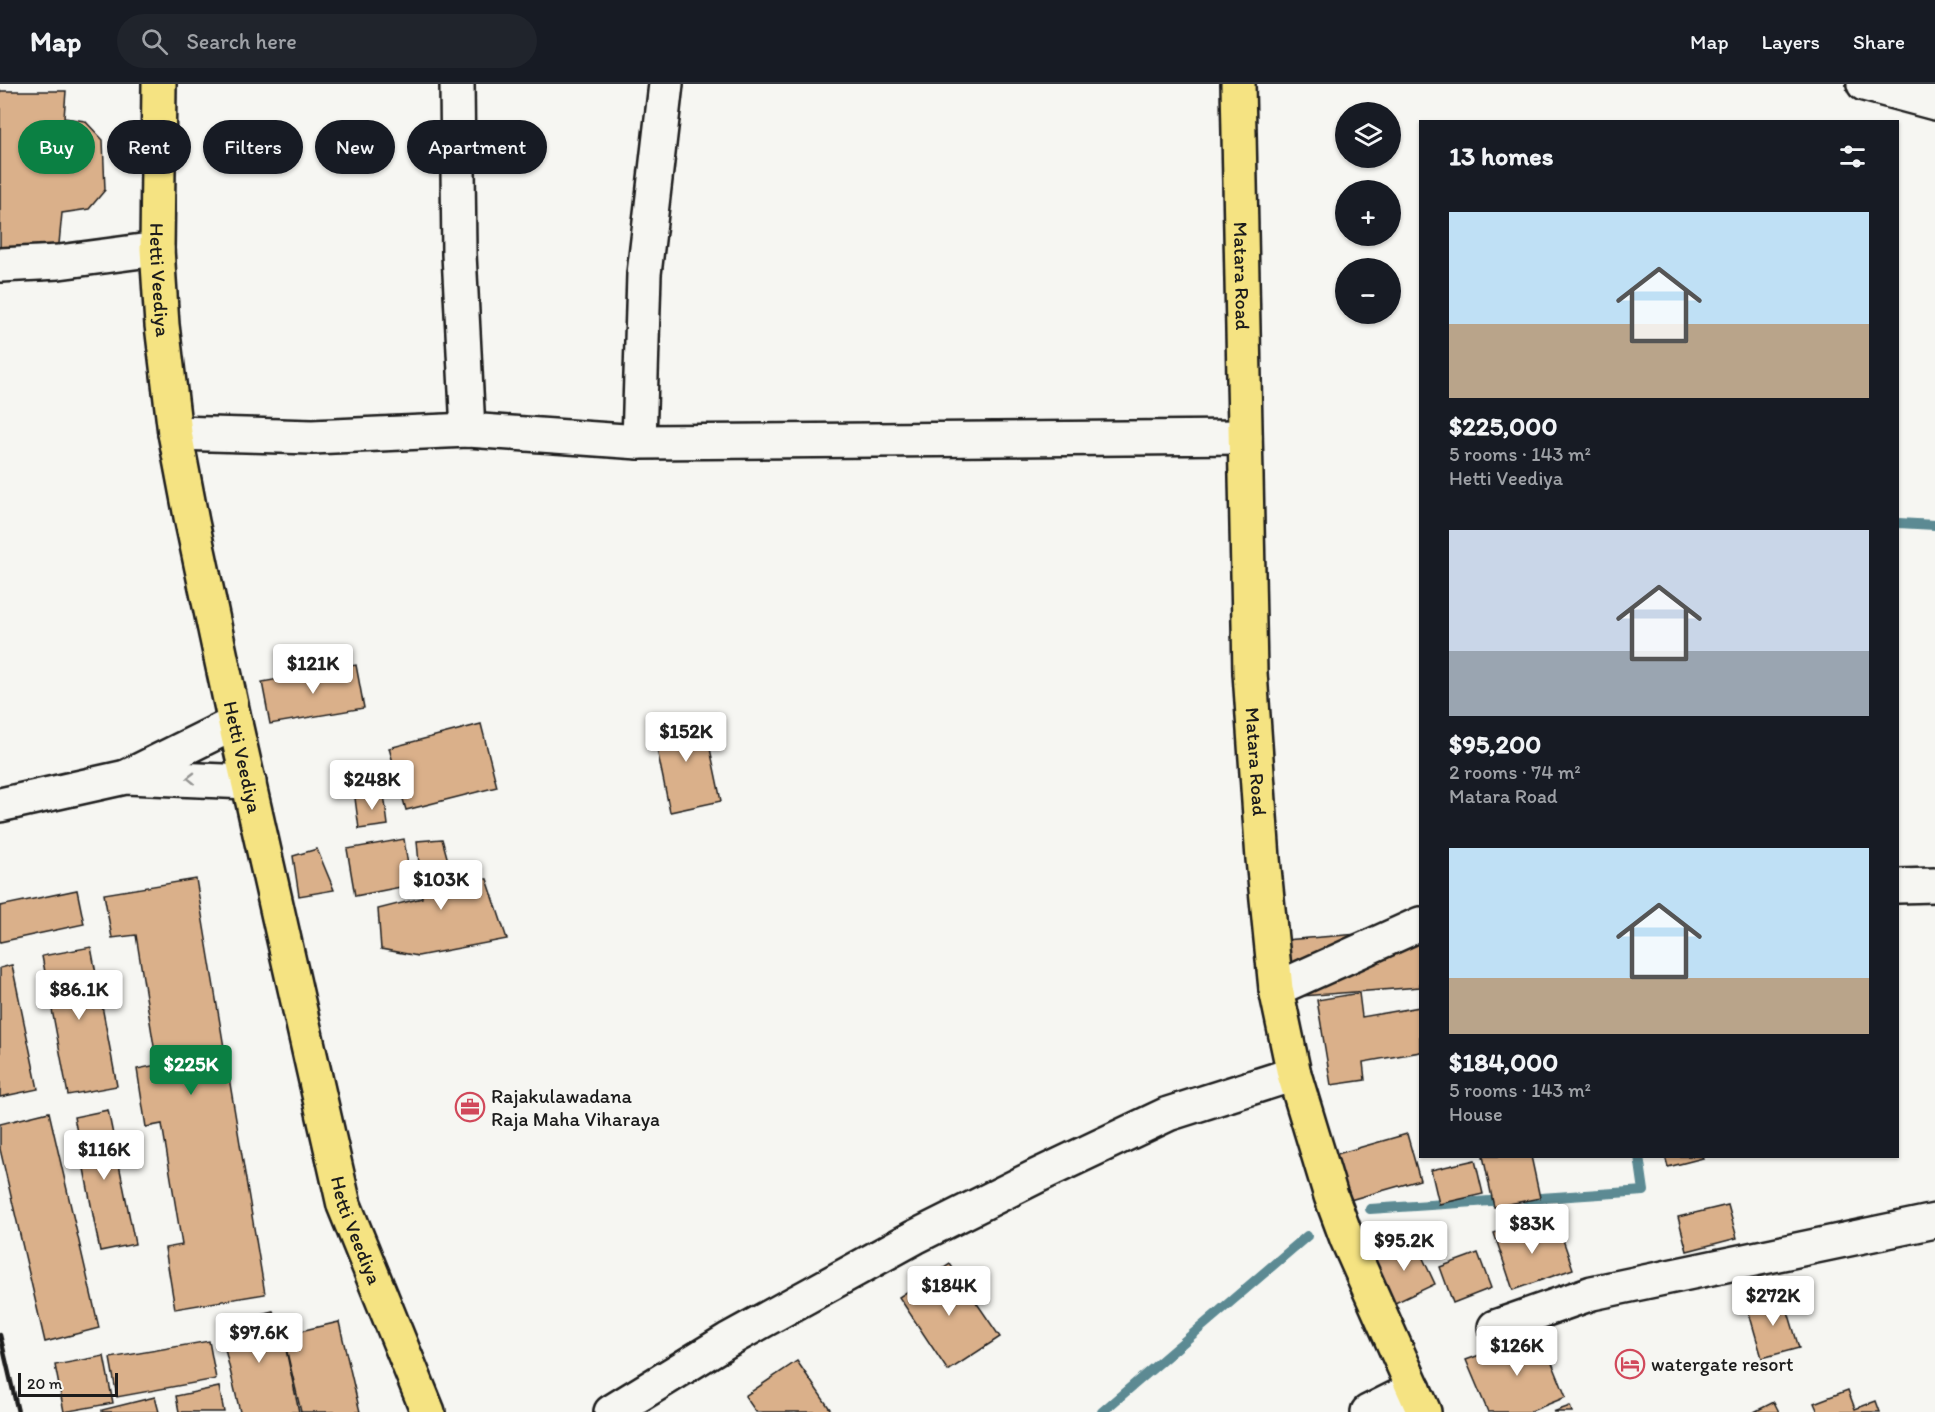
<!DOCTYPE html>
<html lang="en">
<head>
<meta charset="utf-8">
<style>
	:root { --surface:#171b24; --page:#20242c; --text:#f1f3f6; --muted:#9ea1a6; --line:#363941; --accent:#0b8043 }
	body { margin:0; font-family:Itim,sans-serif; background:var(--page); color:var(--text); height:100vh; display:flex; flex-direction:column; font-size:22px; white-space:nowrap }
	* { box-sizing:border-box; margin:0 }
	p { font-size:20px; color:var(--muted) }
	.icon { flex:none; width:33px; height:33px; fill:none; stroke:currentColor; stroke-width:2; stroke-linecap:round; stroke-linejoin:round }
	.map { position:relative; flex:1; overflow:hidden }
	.panel { position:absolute; left:1419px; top:36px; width:480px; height:1038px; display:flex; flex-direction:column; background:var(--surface); border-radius:0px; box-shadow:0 2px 4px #0004 }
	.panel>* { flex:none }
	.top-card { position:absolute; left:18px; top:36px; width:570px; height:54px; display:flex; gap:12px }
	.buttons { position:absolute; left:1335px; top:18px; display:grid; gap:12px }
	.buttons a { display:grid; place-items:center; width:66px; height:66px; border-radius:50%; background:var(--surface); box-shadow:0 2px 4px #0004; font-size:30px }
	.scale { position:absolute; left:18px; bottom:15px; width:100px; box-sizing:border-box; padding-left:6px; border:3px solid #1c1c1c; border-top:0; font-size:16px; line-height:21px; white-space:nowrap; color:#1c1c1c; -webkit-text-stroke:4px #f6f6f2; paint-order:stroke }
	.price { position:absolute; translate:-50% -51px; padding:0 14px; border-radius:6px; background:#fff; color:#222; font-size:20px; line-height:39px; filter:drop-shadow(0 2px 3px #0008) }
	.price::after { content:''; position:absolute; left:50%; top:36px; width:18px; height:14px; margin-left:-9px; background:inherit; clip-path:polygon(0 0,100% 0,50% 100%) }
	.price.on { background:var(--accent); color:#fff }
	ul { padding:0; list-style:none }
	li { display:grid; align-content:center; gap:12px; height:318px; padding:0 30px }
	li span { display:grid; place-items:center; height:186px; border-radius:0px; color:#555 }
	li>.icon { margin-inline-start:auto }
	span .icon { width:108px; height:108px; fill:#fffc; stroke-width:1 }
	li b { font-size:26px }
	h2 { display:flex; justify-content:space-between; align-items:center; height:72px; padding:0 30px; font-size:26px }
	.tag { padding:0 21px; border-radius:27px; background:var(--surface); box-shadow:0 2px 4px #0004; font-size:21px; line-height:54px }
	.tag.on { background:var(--accent); color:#fff }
	header { display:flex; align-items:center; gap:36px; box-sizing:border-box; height:84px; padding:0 30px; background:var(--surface); border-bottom:2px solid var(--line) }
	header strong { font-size:28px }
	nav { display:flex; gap:33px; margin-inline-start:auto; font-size:21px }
	.search { width:420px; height:54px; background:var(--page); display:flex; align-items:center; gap:15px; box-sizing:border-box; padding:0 21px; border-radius:33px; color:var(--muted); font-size:22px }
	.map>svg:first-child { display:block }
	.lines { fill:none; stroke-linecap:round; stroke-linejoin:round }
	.stream { stroke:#5b8a93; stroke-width:10 }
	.building { fill:#dab08a; stroke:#1c1c1c; stroke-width:1.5 }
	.street-casing { stroke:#1c1c1c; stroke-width:38 }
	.primary-casing { stroke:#1c1c1c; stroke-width:38 }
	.highway-casing { stroke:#1c1c1c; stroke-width:38 }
	.street { stroke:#f6f6f2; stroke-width:33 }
	.primary { stroke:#f5e382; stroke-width:33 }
	.highway { stroke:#f5e382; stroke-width:33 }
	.rail { stroke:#1c1c1c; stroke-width:4.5 }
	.oneway { stroke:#949492 }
	.labels { text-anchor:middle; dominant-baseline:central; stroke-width:5; stroke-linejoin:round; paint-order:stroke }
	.street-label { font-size:20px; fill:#1c1c1c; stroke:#f6f6f2 }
	.poi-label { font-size:20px; fill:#1c1c1c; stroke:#f6f6f2; text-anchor:start }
</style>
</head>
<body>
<header>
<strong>Map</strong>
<div class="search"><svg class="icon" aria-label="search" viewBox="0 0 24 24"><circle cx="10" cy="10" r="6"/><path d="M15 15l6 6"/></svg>Search here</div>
<nav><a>Map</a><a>Layers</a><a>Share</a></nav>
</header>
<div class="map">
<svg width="1935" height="1328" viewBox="0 0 1935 1328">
	<rect width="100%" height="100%" fill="#f6f6f2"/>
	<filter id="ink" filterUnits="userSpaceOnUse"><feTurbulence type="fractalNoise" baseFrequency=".0167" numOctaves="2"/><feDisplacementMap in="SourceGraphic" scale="12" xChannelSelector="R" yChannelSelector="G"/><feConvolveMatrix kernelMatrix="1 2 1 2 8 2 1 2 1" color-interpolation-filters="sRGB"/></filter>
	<g filter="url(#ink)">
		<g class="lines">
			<g class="stream">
				<path d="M1898,439L1935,441"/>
				<path d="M1526,1115L1644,1107L1639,1072"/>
				<path d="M1370,1125L1505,1116"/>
				<path d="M1102,1328L1307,1152"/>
			</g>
		</g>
		<g class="building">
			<path d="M0,7H66L64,34L85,37L103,56L105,106L89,125L62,129L58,170L0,166Z"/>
			<path d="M356,581L364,624L270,640L262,598Z"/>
			<path d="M703,631L721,717L670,728L652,641Z"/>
			<path d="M481,640L497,703L406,726L389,664Z"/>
			<path d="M384,710L388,741L359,745L355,714Z"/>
			<path d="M404,755L411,801L355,812L347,765Z"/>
			<path d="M442,755L453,795H487L507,855L418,872L381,865L378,825L422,814L417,757Z"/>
			<path d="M317,765L334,806L299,812L293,772Z"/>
			<path d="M196,795L265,1210L175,1225L165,1164L182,1161L162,1040L146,1043L137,985L157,981L136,851L112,854L104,810Z"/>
			<path d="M77,806L84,840L0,858V822Z"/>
			<path d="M1420,845V903L1289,913L1285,856Z"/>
			<path d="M91,863L117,1002L68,1011L42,872Z"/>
			<path d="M12,881L38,1005L0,1013V884Z"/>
			<path d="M1359,909L1362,933L1420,923V968L1363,978L1365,996L1331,1001L1317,916Z"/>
			<path d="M108,1026L135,1160L100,1167L74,1033Z"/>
			<path d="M49,1028L99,1244L45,1258L0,1065V1040Z"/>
			<path d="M1407,1050L1420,1096L1343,1118L1330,1072Z"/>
			<path d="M1483,1072H1531L1540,1114L1494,1123Z"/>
			<path d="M1665,1072H1702L1703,1074L1668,1083Z"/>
			<path d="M1475,1076L1483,1110L1439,1120L1431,1086Z"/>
			<path d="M1728,1121L1737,1154L1687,1167L1678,1133Z"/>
			<path d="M1529,1137L1534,1156L1560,1147L1573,1185L1513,1206L1494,1149Z"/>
			<path d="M1414,1155L1435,1200L1393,1220L1372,1175Z"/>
			<path d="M1478,1169L1491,1204L1453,1219L1440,1183Z"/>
			<path d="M950,1180L1000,1253L948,1287L899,1213Z"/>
			<path d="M1783,1211L1799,1264L1762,1274L1747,1222Z"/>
			<path d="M273,1227L283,1251L299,1328H240L219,1240Z"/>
			<path d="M339,1238L360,1328H301L283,1251Z"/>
			<path d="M1540,1249L1566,1313L1529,1328H1488L1466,1276Z"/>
			<path d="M209,1257L216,1295L117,1313L110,1274Z"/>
			<path d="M104,1272L113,1319L64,1328L55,1281Z"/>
			<path d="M797,1277L832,1328H756L745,1312Z"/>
			<path d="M219,1303L224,1328H179L176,1312Z"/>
			<path d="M1848,1306L1855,1325L1876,1317L1880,1328H1818L1814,1319Z"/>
			<path d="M155,1313L159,1328H102V1326Z"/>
			<path d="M1774,1318L1779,1328H1754Z"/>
			<path d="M1570,1322L1572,1328H1553Z"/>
		</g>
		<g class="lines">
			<g class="street-casing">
				<g id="street">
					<path d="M457,0L459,170L468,346"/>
					<path d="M1864,0L1935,19"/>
					<path d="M0,181L59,178L157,165"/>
					<path d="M175,349L312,353L468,346L639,358L1245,353"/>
					<path d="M639,358L644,190L666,0"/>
					<path d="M128,692L235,639"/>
					<path d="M0,721L126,693L249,698"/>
					<path d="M1898,802L1935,801"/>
					<path d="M1276,905L1420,840"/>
					<path d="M1495,1243L1592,1209L1935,1137"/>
					<path d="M611,1328L728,1256L915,1153L1037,1092L1168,1030L1294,990"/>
					<path d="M1368,1328L1414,1305"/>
				</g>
			</g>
			<g class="primary-casing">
				<g id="primary">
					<path id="s1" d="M159,0L157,165L162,241L175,349L192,438L235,639L344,1121L428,1328"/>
				</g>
			</g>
			<g class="highway-casing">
				<g id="highway">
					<path id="s2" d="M1238,0L1250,589L1263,775L1276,905L1294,990L1331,1112L1347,1155L1424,1328"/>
				</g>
			</g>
			<use href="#street" class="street"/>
			<use href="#primary" class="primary"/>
			<use href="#highway" class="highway"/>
			<path class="rail" d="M0,1251L18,1328"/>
		</g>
		<defs><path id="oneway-chevron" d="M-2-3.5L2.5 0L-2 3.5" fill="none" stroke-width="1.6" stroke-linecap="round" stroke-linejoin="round" transform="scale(1.5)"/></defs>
		<use class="oneway" href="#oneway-chevron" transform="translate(191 694) rotate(-179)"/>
	</g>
	<defs>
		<g id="office-ring" transform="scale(1.5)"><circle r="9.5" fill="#f6f6f2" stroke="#d1495b" stroke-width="1.5"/><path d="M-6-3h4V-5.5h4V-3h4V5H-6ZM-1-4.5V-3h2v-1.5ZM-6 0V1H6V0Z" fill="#d1495b"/></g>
		<g id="hotel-ring" transform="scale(1.5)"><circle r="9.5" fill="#f6f6f2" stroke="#d1495b" stroke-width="1.5"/><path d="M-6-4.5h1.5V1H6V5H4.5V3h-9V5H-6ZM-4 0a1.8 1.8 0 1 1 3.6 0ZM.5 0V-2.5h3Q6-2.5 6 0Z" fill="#d1495b"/></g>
	</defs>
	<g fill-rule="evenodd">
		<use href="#office-ring" x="470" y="1023"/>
		<use href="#hotel-ring" x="1630" y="1280"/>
	</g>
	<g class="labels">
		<g class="street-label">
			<text stroke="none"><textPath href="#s2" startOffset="192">Matara Road</textPath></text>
			<text stroke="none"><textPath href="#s1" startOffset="196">Hetti Veediya</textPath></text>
			<text stroke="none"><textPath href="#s1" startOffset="681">Hetti Veediya</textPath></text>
			<text stroke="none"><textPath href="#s2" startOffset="678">Matara Road</textPath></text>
			<text stroke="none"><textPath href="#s1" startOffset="1168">Hetti Veediya</textPath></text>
		</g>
		<g class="poi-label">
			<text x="491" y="1012">Rajakulawadana<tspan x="491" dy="23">Raja Maha Viharaya</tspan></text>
			<text x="1651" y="1280">watergate resort</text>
		</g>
	</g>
</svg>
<div class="buttons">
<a><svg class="icon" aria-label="layers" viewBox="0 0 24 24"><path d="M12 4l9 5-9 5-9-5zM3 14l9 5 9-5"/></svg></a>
<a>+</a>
<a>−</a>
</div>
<div class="scale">20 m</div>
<b class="price" style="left:313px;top:611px">$121K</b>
<b class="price" style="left:686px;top:679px">$152K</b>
<b class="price" style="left:372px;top:727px">$248K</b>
<b class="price" style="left:441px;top:827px">$103K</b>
<b class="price" style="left:79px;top:937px">$86.1K</b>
<b class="price on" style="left:191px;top:1012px">$225K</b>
<b class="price" style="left:104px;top:1097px">$116K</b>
<b class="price" style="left:1532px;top:1171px">$83K</b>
<b class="price" style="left:1404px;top:1188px">$95.2K</b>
<b class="price" style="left:949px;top:1233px">$184K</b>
<b class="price" style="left:1773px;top:1243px">$272K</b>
<b class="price" style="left:259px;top:1280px">$97.6K</b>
<b class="price" style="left:1517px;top:1293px">$126K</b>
<div class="top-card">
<a class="tag on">Buy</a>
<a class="tag">Rent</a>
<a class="tag">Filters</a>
<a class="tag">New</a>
<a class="tag">Apartment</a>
</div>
<section class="panel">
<h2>13 homes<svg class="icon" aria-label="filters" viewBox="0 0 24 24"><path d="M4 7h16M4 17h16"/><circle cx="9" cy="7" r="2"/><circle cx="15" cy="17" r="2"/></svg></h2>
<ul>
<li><span style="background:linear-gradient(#bfe0f5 60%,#b9a48a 0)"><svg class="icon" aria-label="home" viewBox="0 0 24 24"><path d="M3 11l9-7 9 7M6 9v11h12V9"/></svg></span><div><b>$225,000</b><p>5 rooms · 143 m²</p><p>Hetti Veediya</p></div></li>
<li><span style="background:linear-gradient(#c9d6e8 65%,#9aa5b1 0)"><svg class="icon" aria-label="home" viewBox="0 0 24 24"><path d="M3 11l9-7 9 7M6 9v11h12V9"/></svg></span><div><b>$95,200</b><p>2 rooms · 74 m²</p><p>Matara Road</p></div></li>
<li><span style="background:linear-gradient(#bfe0f5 70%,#b9a48a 0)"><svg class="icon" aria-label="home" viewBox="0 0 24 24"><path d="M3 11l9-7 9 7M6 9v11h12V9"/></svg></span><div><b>$184,000</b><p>5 rooms · 143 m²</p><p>House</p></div></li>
</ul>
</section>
</div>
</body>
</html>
